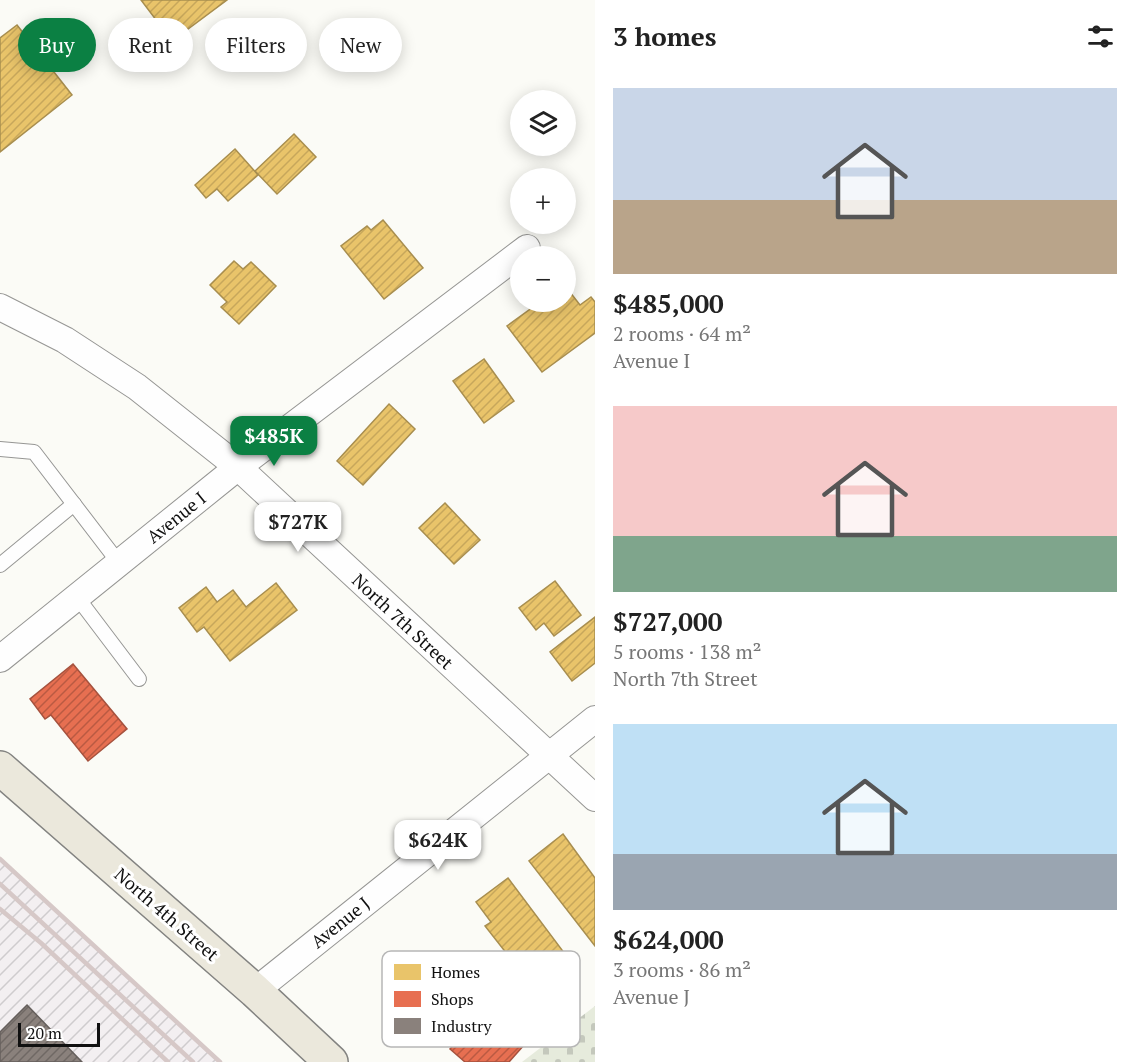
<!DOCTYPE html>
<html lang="en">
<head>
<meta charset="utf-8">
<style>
	:root { --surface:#fff; --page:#f2f2f2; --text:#222; --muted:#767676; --accent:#0b8043 }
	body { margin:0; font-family:"PT Serif",serif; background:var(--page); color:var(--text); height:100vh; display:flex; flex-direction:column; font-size:22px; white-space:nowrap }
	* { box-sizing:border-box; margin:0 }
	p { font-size:20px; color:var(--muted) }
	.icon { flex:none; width:33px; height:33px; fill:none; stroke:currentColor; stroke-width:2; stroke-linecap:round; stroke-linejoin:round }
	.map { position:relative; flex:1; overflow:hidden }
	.sheet { display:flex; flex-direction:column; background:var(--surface); width:540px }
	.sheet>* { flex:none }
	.guide { position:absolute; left:18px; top:18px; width:486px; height:54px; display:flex; gap:12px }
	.buttons { position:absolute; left:510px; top:90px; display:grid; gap:12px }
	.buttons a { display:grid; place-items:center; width:66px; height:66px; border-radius:50%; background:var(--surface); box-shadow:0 3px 15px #0003; font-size:30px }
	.scale { position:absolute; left:18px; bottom:15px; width:82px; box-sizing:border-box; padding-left:6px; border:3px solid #101010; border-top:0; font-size:16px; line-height:21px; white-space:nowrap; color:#101010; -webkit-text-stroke:4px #fff; paint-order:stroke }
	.price { position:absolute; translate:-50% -51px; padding:0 14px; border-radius:12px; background:#fff; color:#222; font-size:20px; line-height:39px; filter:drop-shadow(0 2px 3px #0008) }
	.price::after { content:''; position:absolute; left:50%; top:36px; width:18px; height:14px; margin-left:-9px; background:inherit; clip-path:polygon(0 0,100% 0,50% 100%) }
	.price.selected { background:var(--accent); color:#fff }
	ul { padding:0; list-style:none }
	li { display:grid; align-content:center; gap:12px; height:318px; padding:0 18px }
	li span { display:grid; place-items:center; height:186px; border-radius:0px; color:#555 }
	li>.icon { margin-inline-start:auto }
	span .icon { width:108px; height:108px; fill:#fffc; stroke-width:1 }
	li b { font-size:26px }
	h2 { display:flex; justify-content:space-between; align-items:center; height:72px; padding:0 18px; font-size:26px }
	.chip { padding:0 21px; border-radius:27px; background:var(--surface); box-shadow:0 3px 15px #0003; font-size:21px; line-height:54px }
	.chip.selected { background:var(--accent); color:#fff }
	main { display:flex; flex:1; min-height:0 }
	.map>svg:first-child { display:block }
	.industrial { fill:url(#industrial-furrows) }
	.cemetery { fill:url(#cemetery-stones) }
	.homes { fill:url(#homes-hatch); stroke:#a88e4f; stroke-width:1.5 }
	.shops { fill:url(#shops-hatch); stroke:#a6523e; stroke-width:1.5 }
	.industry { fill:url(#industry-hatch); stroke:#655f5c; stroke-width:1.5 }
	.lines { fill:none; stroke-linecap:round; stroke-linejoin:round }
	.service-casing { stroke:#969694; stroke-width:16 }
	.minor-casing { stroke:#969694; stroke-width:28 }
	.primary-casing { stroke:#838381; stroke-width:36 }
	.service { stroke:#fefefe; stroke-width:14 }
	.minor { stroke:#fefefe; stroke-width:26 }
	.primary { stroke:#ebe8dc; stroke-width:33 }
	.rail { stroke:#d6c8c7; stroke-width:4.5 }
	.labels { text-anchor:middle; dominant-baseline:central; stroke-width:6; stroke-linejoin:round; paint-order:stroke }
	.street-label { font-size:18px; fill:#101010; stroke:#fff }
	.key { fill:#fff; stroke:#b7b7b7; stroke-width:1.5 }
	.key-label { font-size:16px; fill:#101010 }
</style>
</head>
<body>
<main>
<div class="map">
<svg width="595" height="1062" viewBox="0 0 595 1062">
	<defs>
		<pattern id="industrial-furrows" width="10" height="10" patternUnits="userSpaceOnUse" patternTransform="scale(1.5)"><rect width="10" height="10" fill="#f3eff1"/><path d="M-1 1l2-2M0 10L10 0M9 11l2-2" fill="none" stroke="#cfccce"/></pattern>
		<pattern id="cemetery-stones" width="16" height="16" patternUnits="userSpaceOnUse" patternTransform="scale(1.5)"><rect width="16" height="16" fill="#e6ebdc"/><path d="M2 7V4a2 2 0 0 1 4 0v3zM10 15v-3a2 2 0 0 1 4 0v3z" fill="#c4c8bc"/></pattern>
		<pattern id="homes-hatch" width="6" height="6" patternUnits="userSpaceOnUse" patternTransform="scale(1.5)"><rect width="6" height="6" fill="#e9c46a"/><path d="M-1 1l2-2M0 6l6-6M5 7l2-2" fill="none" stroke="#c7a75b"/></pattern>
		<pattern id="shops-hatch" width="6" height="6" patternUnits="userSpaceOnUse" patternTransform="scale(1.5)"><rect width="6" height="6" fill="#e76f51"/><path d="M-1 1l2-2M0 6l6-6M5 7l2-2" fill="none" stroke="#ba5a42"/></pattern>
		<pattern id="industry-hatch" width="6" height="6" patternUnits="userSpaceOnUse" patternTransform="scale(1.5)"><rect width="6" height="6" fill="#8a817c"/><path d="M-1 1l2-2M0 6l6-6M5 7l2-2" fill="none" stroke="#6f6864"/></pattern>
	</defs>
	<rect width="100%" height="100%" fill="#fbfbf6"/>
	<path class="industrial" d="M0,860L219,1062H0Z"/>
	<path class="cemetery" d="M595,1006V1062H522Z"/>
	<g class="homes">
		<path d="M141,0H227L172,41Z"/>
		<path d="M17,25L72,95L0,152V38Z"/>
		<path d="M294,134L316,157L277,194L255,171Z"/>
		<path d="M235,149L258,175L228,201L217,189L206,198L195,185Z"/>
		<path d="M383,220L423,268L384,299L341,246L367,226L371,230Z"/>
		<path d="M234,261L243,269L251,262L276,286L239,324L221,307L227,302L210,285Z"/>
		<path d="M566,287L580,305L591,297L595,302V333L542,372L507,326L540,302H566Z"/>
		<path d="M484,359L514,401L484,423L453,381Z"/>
		<path d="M389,404L415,429L363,485L337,461Z"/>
		<path d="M445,503L480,540L454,564L419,528Z"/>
		<path d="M555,581L581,615L554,636L544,623L536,630L519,608Z"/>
		<path d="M276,583L297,610L230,661L204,627L197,632L179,608L206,587L217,602L233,590L246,607Z"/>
		<path d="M595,617V663L572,681L550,652Z"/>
		<path d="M563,834L595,878V946L529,861Z"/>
		<path d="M508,878L577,970L546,994L534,978L529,982L485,926L491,922L476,902Z"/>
	</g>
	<g class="shops">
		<path d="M73,664L127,729L88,761L51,715L45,719L30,699Z"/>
		<path d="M485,1011L524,1045L509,1062H465L450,1049Z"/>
	</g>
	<path class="industry" d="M27,1005L82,1062H0V1032Z"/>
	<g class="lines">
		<g class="service-casing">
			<g id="service">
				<path d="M0,449L34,452L119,563"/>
				<path d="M0,565L74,504"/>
				<path d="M77,597L139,679"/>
			</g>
		</g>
		<g class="minor-casing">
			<g id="minor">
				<path d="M0,307L65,340L137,387L238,467L595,798"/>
				<path d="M0,659L238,467L527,248"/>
				<path d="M255,991L595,719"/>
			</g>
		</g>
		<g class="primary-casing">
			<path id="primary" d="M0,768L255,991L331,1062"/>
		</g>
		<use href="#service" class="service"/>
		<use href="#minor" class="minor"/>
		<use href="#primary" class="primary"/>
		<g class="rail">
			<path d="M0,859L220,1062"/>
			<path d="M0,884L193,1062"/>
			<path d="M0,909L41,943L168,1062"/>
		</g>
	</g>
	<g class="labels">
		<g class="street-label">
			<text transform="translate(176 517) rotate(-39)">Avenue I</text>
			<text transform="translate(403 621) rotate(43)">North 7th Street</text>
			<text transform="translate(167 914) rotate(41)">North 4th Street</text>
			<text transform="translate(340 922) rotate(-39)">Avenue J</text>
		</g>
	</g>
	<rect x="382" y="951" width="198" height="96" rx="9" class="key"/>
	<rect x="394" y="964" width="27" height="16" fill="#e9c46a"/>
	<rect x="394" y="991" width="27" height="16" fill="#e76f51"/>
	<rect x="394" y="1018" width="27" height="16" fill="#8a817c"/>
	<g class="key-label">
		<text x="431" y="978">Homes</text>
		<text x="431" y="1005">Shops</text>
		<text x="431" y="1032">Industry</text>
	</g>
</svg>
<div class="buttons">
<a><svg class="icon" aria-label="layers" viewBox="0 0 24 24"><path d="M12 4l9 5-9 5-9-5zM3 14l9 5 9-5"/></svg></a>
<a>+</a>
<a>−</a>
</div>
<div class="scale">20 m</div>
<b class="price selected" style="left:274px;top:467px">$485K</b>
<b class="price" style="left:298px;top:553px">$727K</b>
<b class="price" style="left:438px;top:871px">$624K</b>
<div class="guide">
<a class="chip selected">Buy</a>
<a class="chip">Rent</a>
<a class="chip">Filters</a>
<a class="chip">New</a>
</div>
</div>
<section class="sheet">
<h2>3 homes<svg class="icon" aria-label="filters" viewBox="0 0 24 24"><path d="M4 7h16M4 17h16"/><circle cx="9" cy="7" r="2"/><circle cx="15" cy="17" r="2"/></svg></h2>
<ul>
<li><span style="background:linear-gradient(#c9d6e8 60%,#b9a48a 0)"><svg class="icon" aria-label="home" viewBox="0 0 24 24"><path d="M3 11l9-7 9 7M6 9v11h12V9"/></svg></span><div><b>$485,000</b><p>2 rooms · 64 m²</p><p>Avenue I</p></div></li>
<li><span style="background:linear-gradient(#f6c9c9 70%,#7fa58c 0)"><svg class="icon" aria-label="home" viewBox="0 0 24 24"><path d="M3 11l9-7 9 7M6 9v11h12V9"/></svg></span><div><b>$727,000</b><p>5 rooms · 138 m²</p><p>North 7th Street</p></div></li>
<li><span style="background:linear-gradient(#bfe0f5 70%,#9aa5b1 0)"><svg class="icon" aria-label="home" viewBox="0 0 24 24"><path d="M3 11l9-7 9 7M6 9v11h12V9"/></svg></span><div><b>$624,000</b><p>3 rooms · 86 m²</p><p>Avenue J</p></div></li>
</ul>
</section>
</main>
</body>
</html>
